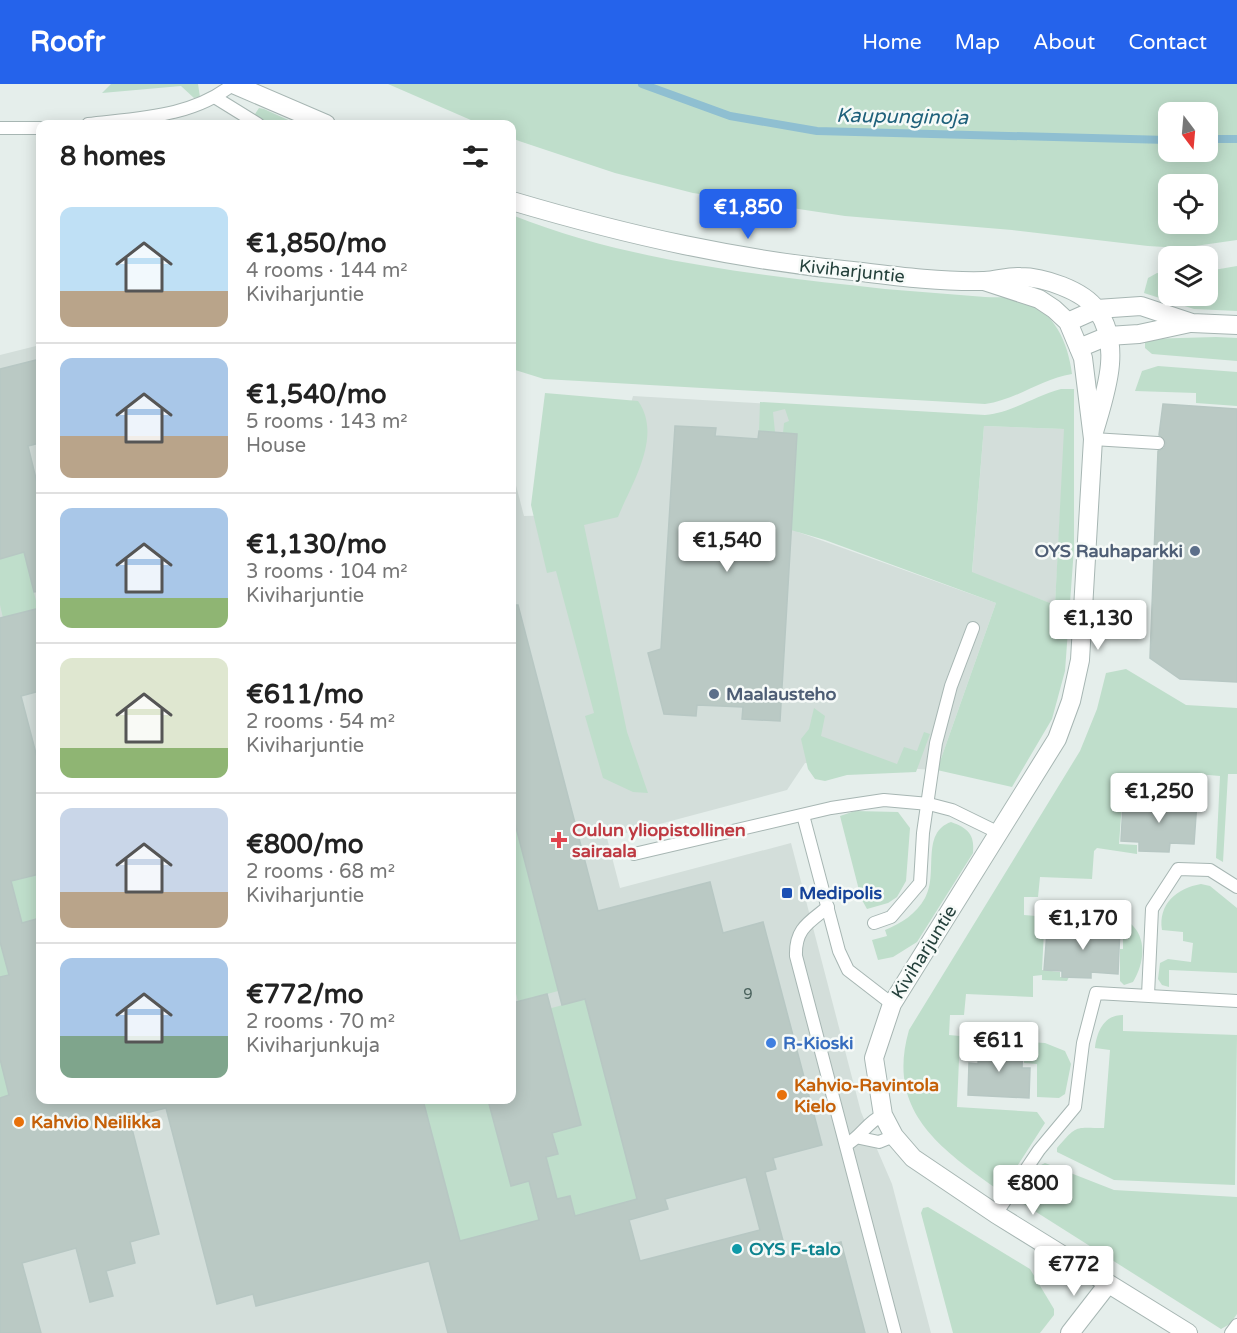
<!DOCTYPE html>
<html lang="en">
<head>
<meta charset="utf-8">
<style>
	:root { --surface:#fff; --page:#f2f2f2; --text:#222; --muted:#767676; --line:#e0e0e0; --accent:#2563eb }
	body { margin:0; font-family:"Varela Round",sans-serif; background:var(--page); color:var(--text); height:100vh; display:flex; flex-direction:column; font-size:22px; white-space:nowrap }
	* { box-sizing:border-box; margin:0 }
	p { font-size:20px; color:var(--muted) }
	.icon { flex:none; width:33px; height:33px; fill:none; stroke:currentColor; stroke-width:2; stroke-linecap:round; stroke-linejoin:round }
	.map { position:relative; flex:1; overflow:hidden }
	.side { position:absolute; left:36px; top:36px; width:480px; height:984px; display:flex; flex-direction:column; background:var(--surface); border-radius:12px; box-shadow:0 3px 15px #0003 }
	.side>* { flex:none }
	.needle { width:39px; rotate:164deg }
	.controls { position:absolute; left:1158px; top:18px; display:grid; gap:12px }
	.controls a { display:grid; place-items:center; width:60px; height:60px; border-radius:12px; background:var(--surface); box-shadow:0 3px 15px #0003; font-size:30px }
	.price { position:absolute; translate:-50% -51px; padding:0 14px; border-radius:6px; background:#fff; color:#222; font-size:20px; line-height:39px; filter:drop-shadow(0 2px 3px #0008) }
	.price::after { content:''; position:absolute; left:50%; top:36px; width:18px; height:14px; margin-left:-9px; background:inherit; clip-path:polygon(0 0,100% 0,50% 100%) }
	.price.current { background:var(--accent); color:#fff }
	ul { padding:0; list-style:none }
	li { display:flex; align-items:center; gap:18px; height:150px; padding:0 24px }
	li+li { border-top:2px solid var(--line) }
	li span { display:grid; place-items:center; flex:none; width:168px; height:120px; border-radius:12px; color:#555 }
	li>.icon { margin-inline-start:auto }
	span .icon { width:72px; height:72px; fill:#fffc; stroke-width:1 }
	li b { font-size:26px }
	h2 { display:flex; justify-content:space-between; align-items:center; height:72px; padding:0 24px; font-size:26px }
	header { display:flex; align-items:center; gap:36px; box-sizing:border-box; height:84px; padding:0 30px; background:var(--accent); color:#fff }
	header strong { font-size:28px }
	nav { display:flex; gap:33px; margin-inline-start:auto; font-size:21px }
	.map>svg:first-child { display:block }
	.built { fill:#d3deda }
	.green { fill:#bfdecb; fill-rule:evenodd }
	.lines { fill:none; stroke-linecap:round; stroke-linejoin:round }
	.stream { stroke:#8fbfd1; stroke-width:8 }
	.building { fill:#bac9c4; stroke:#b7c7c3; stroke-width:1.5; fill-rule:evenodd }
	.lane-casing { stroke:#a7b6b3; stroke-width:14 }
	.street-casing { stroke:#a7b6b3; stroke-width:20 }
	.lane { stroke:#fff; stroke-width:12 }
	.street { stroke:#fff; stroke-width:18 }
	.service-dot { fill:#5c6f8a; stroke:#f6faf8; stroke-width:2 }
	.health-dot { fill:#e0444e; stroke:#f6faf8; stroke-width:2 }
	.transit-dot { fill:#1a4fb4; stroke:#f6faf8; stroke-width:2 }
	.shop-dot { fill:#3f7fe0; stroke:#f6faf8; stroke-width:2 }
	.food-dot { fill:#e8710a; stroke:#f6faf8; stroke-width:2 }
	.culture-dot { fill:#0f9aa8; stroke:#f6faf8; stroke-width:2 }
	.labels { text-anchor:middle; dominant-baseline:central; stroke-width:5; stroke-linejoin:round; paint-order:stroke }
	.number-label { font-size:15px; fill:#4a625d }
	.street-label { font-size:18px; fill:#24403b; stroke:#f6faf8 }
	.service-label { font-size:18px; font-weight:bold; fill:#4e5e75; stroke:#f6faf8; text-anchor:end }
	.health-label { font-size:18px; font-weight:bold; fill:#be3a42; stroke:#f6faf8; text-anchor:start }
	.transit-label { font-size:18px; font-weight:bold; fill:#164399; stroke:#f6faf8; text-anchor:start }
	.shop-label { font-size:18px; font-weight:bold; fill:#366cbe; stroke:#f6faf8; text-anchor:start }
	.food-label { font-size:18px; font-weight:bold; fill:#c56008; stroke:#f6faf8; text-anchor:start }
	.culture-label { font-size:18px; font-weight:bold; fill:#0d838f; stroke:#f6faf8; text-anchor:start }
	.water-label { font-size:20px; font-style:italic; fill:#1f617b; stroke:#f6faf8 }
</style>
</head>
<body>
<header>
<strong>Roofr</strong>
<nav><a>Home</a><a>Map</a><a>About</a><a>Contact</a></nav>
</header>
<div class="map">
<svg width="1237" height="1249" viewBox="0 0 1237 1249">
	<rect width="100%" height="100%" fill="#e5eeeb"/>
	<g class="built">
		<path d="M40,261V1016H512V386L524,432L600,430L633,312L809,322L798,448L996,519L937,686L805,679L787,706L607,754L620,804L791,759L861,1028L892,1100L931,1249H0V271Z"/>
		<path d="M984,342L1065,345L1055,521L972,489Z"/>
	</g>
	<g class="green">
		<path d="M111,0H198L200,13L194,14L181,2L102,9Z"/>
		<path d="M388,0H1237V156L1181,164L1148,162L1012,146L845,132L693,109L615,89L519,57L512,54V40H480ZM1168,28H1208V68H1168ZM1168,100H1208V140H1168Z"/>
		<path d="M259,24L264,25L297,40H265L253,33Z"/>
		<path d="M512,131C629,178 760,191 885,205C918,208 952,210 985,213C996,214 1010,212 1021,216C1054,226 1068,258 1072,290C1041,295 1016,316 985,320L544,295L512,285Z"/>
		<path d="M1237,182V227L1194,225L1144,209L1148,194L1157,189L1168,190V212H1208V187Z"/>
		<path d="M1216,253L1237,254V277L1152,270L1145,264V255Z"/>
		<path d="M1158,282L1237,288V322L1196,319V309L1135,307L1142,287Z"/>
		<path d="M1061,305H1074V464L1065,587L1052,635L1012,703L937,686L996,519L825,456L791,446L797,350L783,349L784,339L789,337L785,325L773,328L775,348L759,347L760,318L985,331C1014,328 1034,312 1061,305ZM984,342L1064,345L1055,521L972,488Z"/>
		<path d="M545,309L638,317C663,352 632,399 618,433L584,441L627,648L648,709L633,708L603,694L585,632L594,629L556,487L547,489L531,421Z"/>
		<path d="M24,468L38,525L3,534L0,521V475Z"/>
		<path d="M1126,585L1186,621L1237,624V690H1228L1223,778L1216,774L1220,692L1197,690L1196,705L1205,706V717L1141,713L1140,720L1122,719L1119,760L1137,761V770L1097,764L1094,767L1092,795L1040,793L1038,813H1024V831L1036,832V840L1045,841L1046,832L1130,839C1148,854 1144,880 1133,898L1124,901L1120,897V865H1123V855H1128V846L1122,845V842L1065,839L1061,847L1044,846L1042,886L1060,888V893H1069L1067,897L1042,896V891L1033,892V913L966,910L964,931H950L949,951L960,952L957,1023L1037,1028L1045,1039L1003,1104L997,1105C938,1063 886,1026 909,946L1080,667L1097,625L1106,589Z"/>
		<path d="M814,624L825,632L821,652L897,680L904,663L917,667L924,648L930,650L916,688L847,691L825,697L815,695L808,685L801,655L809,645Z"/>
		<path d="M855,727L898,728L910,744L906,797L897,813L888,819L867,825L862,816L876,812L875,806L860,810L840,732Z"/>
		<path d="M512,728L558,907L518,918L512,892Z"/>
		<path d="M951,738C968,744 975,751 973,769L917,858L893,873L878,876L872,856L887,852L885,846C902,839 916,830 925,814C939,790 920,749 951,738Z"/>
		<path d="M40,790V834L27,838L3,869L9,891L0,893V835L11,797Z"/>
		<path d="M1201,800L1210,802L1237,824V889L1169,886V903L1162,901L1158,895L1160,879L1168,875L1191,878L1193,859L1183,857V848L1162,846C1158,820 1177,804 1201,800Z"/>
		<path d="M585,915L637,1115L575,1132L570,1112L557,1115L539,1136L460,1157L423,1016H488L511,1102L532,1096L528,1078L557,1070L552,1049L581,1041L557,952L522,932Z"/>
		<path d="M1123,931V947L1237,951L1235,1101L1114,1096L1057,1068V1064C1078,1040 1074,1044 1104,1044L1110,966L1095,964C1097,947 1104,931 1123,931Z"/>
		<path d="M981,955L1045,959L1065,967L1071,980L1065,1010L1059,1014L1037,1013V980L1024,979L1025,962L979,959Z"/>
		<path d="M0,975L4,988L37,1004L0,1014Z"/>
		<path d="M1045,1079L1114,1106L1237,1113V1230L1230,1240L1221,1245L1014,1114L1039,1082Z"/>
		<path d="M928,1123L1030,1185L1054,1225V1231L1040,1249H953L921,1129L923,1124Z"/>
	</g>
	<g class="lines">
		<g class="stream">
			<path d="M642,0L730,32L817,47L1168,56"/>
			<path d="M1208,55H1237"/>
		</g>
	</g>
	<g class="building">
		<path d="M40,275V359L28,362L40,411V507L34,508L24,468L0,475V285Z"/>
		<path d="M1163,320L1237,325V598L1180,595L1150,574L1158,367L1164,364L1166,359L1159,351Z"/>
		<path d="M675,342L716,344L715,352L758,355L759,347L797,350L780,637L742,635L743,623L697,621L696,632L664,630L648,569L661,565Z"/>
		<path d="M512,521H518L598,827L710,798L723,849L763,838L822,1061L773,1074L776,1085L765,1088L787,1172L841,1158L865,1249H448L429,1177L256,1222L253,1210L217,1220L166,1024L129,1033L159,1150L130,1158L135,1179L106,1187L113,1212L90,1218L76,1164L22,1179L41,1249H0V1014L9,1011L0,975V893L9,891L0,858V534L40,524V607L21,612L40,685V790L11,797L22,839L40,834V1016H423L460,1157L539,1136L529,1097L511,1102L488,1016H512V919L547,910L581,1041L552,1049L558,1070L546,1073L557,1115L570,1112L575,1132L637,1115L585,915L562,921L512,728ZM746,1093L760,1146L640,1177L629,1136L668,1125L665,1115Z"/>
		<path d="M1142,714L1197,717L1194,760L1170,759L1169,768L1139,767V758L1121,757L1123,721L1141,722Z"/>
		<path d="M1065,840L1120,843L1118,890L1091,888V894L1062,893V887L1044,886L1047,848L1064,849Z"/>
		<path d="M979,960L1023,962L1022,984H1030L1029,1014L968,1011L969,979L978,980Z"/>
	</g>
	<g class="lines">
		<g class="lane-casing">
			<g id="lane">
				<path d="M216,14L258,40"/>
				<path d="M88,40C138,34 193,33 233,0"/>
				<path d="M0,44H40"/>
				<path d="M1093,355L1158,359"/>
				<path d="M803,731L839,867L848,886L892,920"/>
				<path d="M634,770L831,724L884,716L929,720L952,726L999,749"/>
				<path d="M828,823C808,839 795,845 796,872L895,1249"/>
				<path d="M874,839L891,833L920,799L923,749L936,659L951,602L973,544"/>
				<path d="M1148,911L1152,825L1178,785L1210,786L1237,803"/>
				<path d="M860,1054L879,1058L894,1052"/>
				<path d="M846,1061C862,1052 867,1038 883,1031"/>
				<path d="M996,1130L1039,1066L1075,1023L1083,959L1096,909L1237,917"/>
				<path d="M1231,1249L1237,1241"/>
			</g>
		</g>
		<g class="street-casing">
			<g id="street">
				<path d="M233,0L326,40"/>
				<path d="M512,117C630,152 738,176 862,188C902,193 944,198 984,197C996,197 1008,192 1020,193C1043,193 1083,206 1097,226C1123,262 1105,310 1094,348"/>
				<path d="M984,197L1039,215L1054,225L1068,238L1083,274L1093,355L1080,576L1071,617L1057,655L892,920L874,974L883,1031L894,1052L913,1074L996,1130L1188,1249"/>
				<path d="M1068,238L1097,225L1141,222L1192,239L1237,241"/>
				<path d="M1079,264L1108,252L1139,250L1190,239"/>
				<path d="M1070,1249L1108,1200"/>
			</g>
		</g>
		<use href="#lane" class="lane"/>
		<use href="#street" class="street"/>
	</g>
	<g class="service-dot">
		<circle cx="1195" cy="467" r="6"/>
		<circle cx="714" cy="610" r="6"/>
	</g>
	<path class="health-dot" d="M556 747h6v6h6v6h-6v6h-6v-6h-6v-6h6z"/>
	<rect class="transit-dot" x="781" y="803" width="12" height="12" rx="3"/>
	<circle class="shop-dot" cx="771" cy="959" r="6"/>
	<g class="food-dot">
		<circle cx="782" cy="1011" r="6"/>
		<circle cx="19" cy="1038" r="6"/>
	</g>
	<circle class="culture-dot" cx="737" cy="1165" r="6"/>
	<g class="labels">
		<g class="number-label">
			<text x="748" y="910">9</text>
		</g>
		<g class="street-label">
			<text transform="translate(852 187) rotate(6)">Kiviharjuntie</text>
			<text transform="translate(924 868) rotate(-58)">Kiviharjuntie</text>
		</g>
		<g class="service-label">
			<text x="1183" y="467">OYS Rauhaparkki</text>
			<text x="726" y="610" text-anchor="start">Maalausteho</text>
		</g>
		<g class="health-label">
			<text x="572" y="746">Oulun yliopistollinen<tspan x="572" dy="21">sairaala</tspan></text>
		</g>
		<g class="transit-label">
			<text x="799" y="809">Medipolis</text>
		</g>
		<g class="shop-label">
			<text x="783" y="959">R-Kioski</text>
		</g>
		<g class="food-label">
			<text x="794" y="1001">Kahvio-Ravintola<tspan x="794" dy="21">Kielo</tspan></text>
			<text x="31" y="1038">Kahvio Neilikka</text>
		</g>
		<g class="culture-label">
			<text x="749" y="1165">OYS F-talo</text>
		</g>
		<g class="water-label">
			<text transform="translate(902 33) rotate(1)">Kaupunginoja</text>
		</g>
	</g>
</svg>
<div class="controls">
<a><svg class="needle" viewBox="-14 -14 28 28"><path d="M0-13l5 13h-10z" fill="#e53935"/><path d="M0 13l5-13h-10z" fill="#767676"/></svg></a>
<a><svg class="icon" aria-label="locate" viewBox="0 0 24 24"><circle cx="12" cy="12" r="6"/><path d="M12 2v4M12 18v4M2 12h4M18 12h4"/></svg></a>
<a><svg class="icon" aria-label="layers" viewBox="0 0 24 24"><path d="M12 4l9 5-9 5-9-5zM3 14l9 5 9-5"/></svg></a>
</div>
<b class="price current" style="left:748px;top:156px">€1,850</b>
<b class="price" style="left:727px;top:489px">€1,540</b>
<b class="price" style="left:1098px;top:567px">€1,130</b>
<b class="price" style="left:1159px;top:740px">€1,250</b>
<b class="price" style="left:1083px;top:867px">€1,170</b>
<b class="price" style="left:999px;top:989px">€611</b>
<b class="price" style="left:1033px;top:1132px">€800</b>
<b class="price" style="left:1074px;top:1213px">€772</b>
<section class="side">
<h2>8 homes<svg class="icon" aria-label="filters" viewBox="0 0 24 24"><path d="M4 7h16M4 17h16"/><circle cx="9" cy="7" r="2"/><circle cx="15" cy="17" r="2"/></svg></h2>
<ul>
<li><span style="background:linear-gradient(#bfe0f5 70%,#b9a48a 0)"><svg class="icon" aria-label="home" viewBox="0 0 24 24"><path d="M3 11l9-7 9 7M6 9v11h12V9"/></svg></span><div><b>€1,850/mo</b><p>4 rooms · 144 m²</p><p>Kiviharjuntie</p></div></li>
<li><span style="background:linear-gradient(#a9c7e8 65%,#b9a48a 0)"><svg class="icon" aria-label="home" viewBox="0 0 24 24"><path d="M3 11l9-7 9 7M6 9v11h12V9"/></svg></span><div><b>€1,540/mo</b><p>5 rooms · 143 m²</p><p>House</p></div></li>
<li><span style="background:linear-gradient(#a9c7e8 75%,#8fb573 0)"><svg class="icon" aria-label="home" viewBox="0 0 24 24"><path d="M3 11l9-7 9 7M6 9v11h12V9"/></svg></span><div><b>€1,130/mo</b><p>3 rooms · 104 m²</p><p>Kiviharjuntie</p></div></li>
<li><span style="background:linear-gradient(#dfe7d0 75%,#8fb573 0)"><svg class="icon" aria-label="home" viewBox="0 0 24 24"><path d="M3 11l9-7 9 7M6 9v11h12V9"/></svg></span><div><b>€611/mo</b><p>2 rooms · 54 m²</p><p>Kiviharjuntie</p></div></li>
<li><span style="background:linear-gradient(#c9d6e8 70%,#b9a48a 0)"><svg class="icon" aria-label="home" viewBox="0 0 24 24"><path d="M3 11l9-7 9 7M6 9v11h12V9"/></svg></span><div><b>€800/mo</b><p>2 rooms · 68 m²</p><p>Kiviharjuntie</p></div></li>
<li><span style="background:linear-gradient(#a9c7e8 65%,#7fa58c 0)"><svg class="icon" aria-label="home" viewBox="0 0 24 24"><path d="M3 11l9-7 9 7M6 9v11h12V9"/></svg></span><div><b>€772/mo</b><p>2 rooms · 70 m²</p><p>Kiviharjunkuja</p></div></li>
</ul>
</section>
</div>
</body>
</html>
